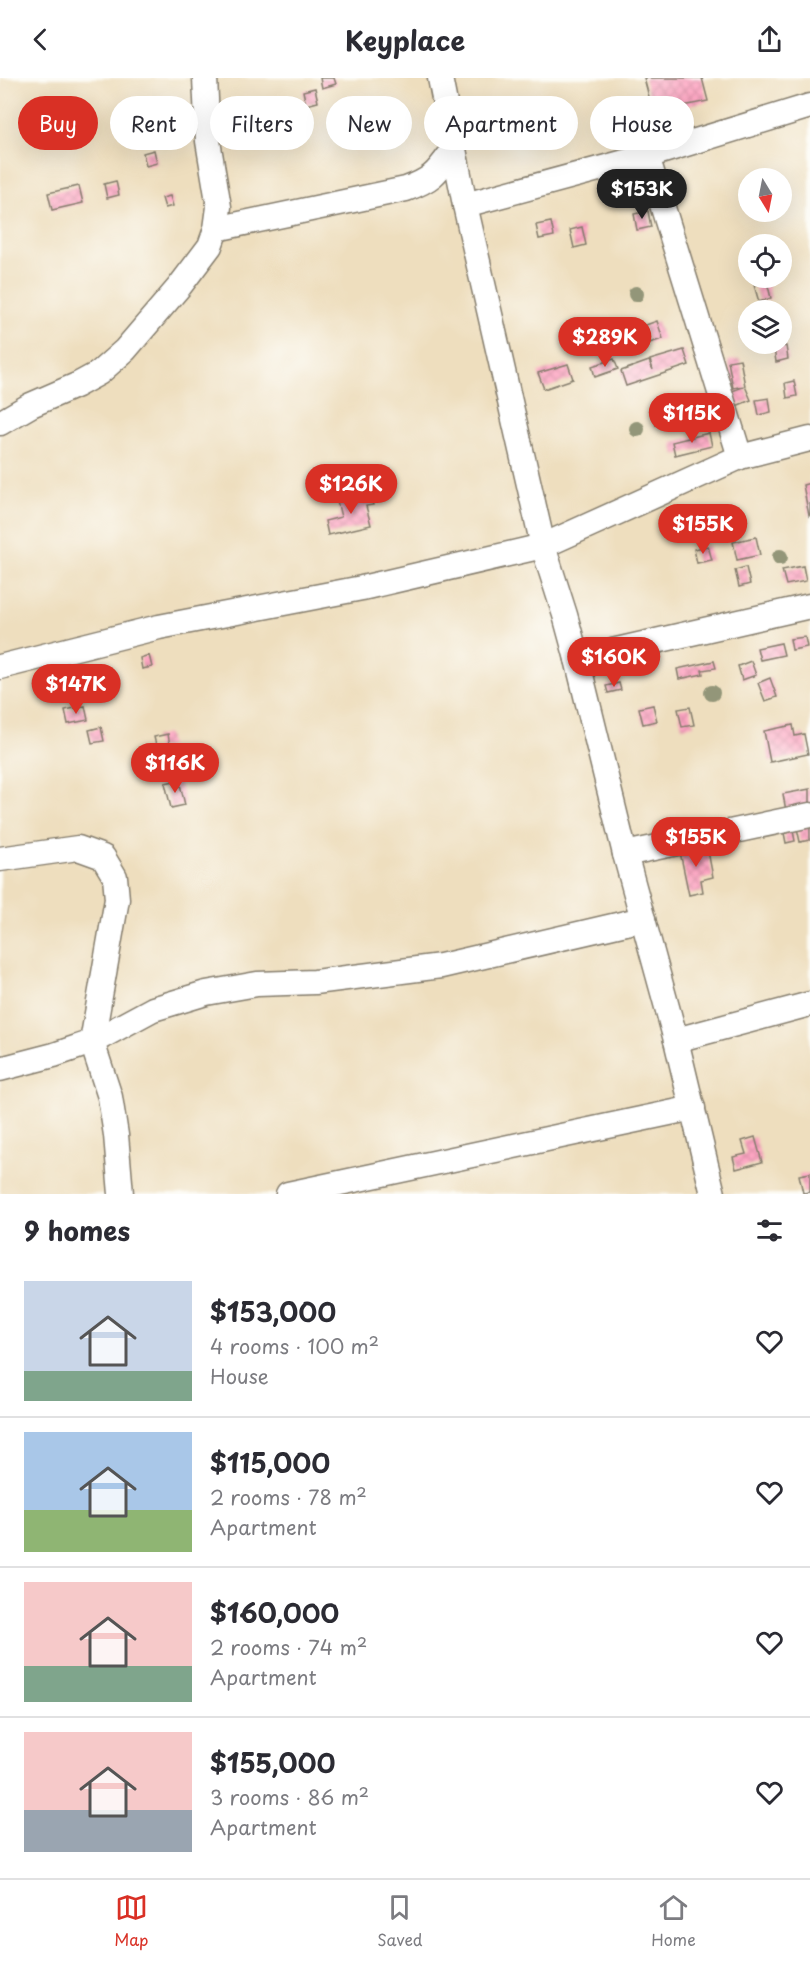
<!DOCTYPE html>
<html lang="en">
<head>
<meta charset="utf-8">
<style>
	:root { --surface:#fff; --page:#f2f2f3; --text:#2b2b33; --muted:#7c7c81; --line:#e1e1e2; --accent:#d93025 }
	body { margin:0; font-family:"Playpen Sans",sans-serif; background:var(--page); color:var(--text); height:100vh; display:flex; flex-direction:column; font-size:22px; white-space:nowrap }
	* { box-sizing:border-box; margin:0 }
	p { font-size:20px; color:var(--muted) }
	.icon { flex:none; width:33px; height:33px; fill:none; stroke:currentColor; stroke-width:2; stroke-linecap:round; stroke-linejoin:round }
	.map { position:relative; height:1116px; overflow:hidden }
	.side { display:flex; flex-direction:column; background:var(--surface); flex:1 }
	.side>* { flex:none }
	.top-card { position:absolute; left:18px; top:18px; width:774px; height:54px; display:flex; gap:12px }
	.needle { width:39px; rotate:170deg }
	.buttons { position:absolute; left:738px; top:90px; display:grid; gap:12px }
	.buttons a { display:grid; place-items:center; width:54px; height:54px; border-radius:50%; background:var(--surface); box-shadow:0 6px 24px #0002; font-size:30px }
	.price { position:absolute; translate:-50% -51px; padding:0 14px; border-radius:21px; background:var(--accent); color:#fff; font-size:20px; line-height:39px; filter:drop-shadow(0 2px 3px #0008) }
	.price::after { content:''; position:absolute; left:50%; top:36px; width:18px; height:14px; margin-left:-9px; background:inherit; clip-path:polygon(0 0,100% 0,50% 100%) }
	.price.selected { background:#222; color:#fff }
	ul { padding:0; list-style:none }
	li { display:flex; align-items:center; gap:18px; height:150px; padding:0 24px }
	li+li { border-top:2px solid var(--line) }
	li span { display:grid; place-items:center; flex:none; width:168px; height:120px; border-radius:0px; color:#555 }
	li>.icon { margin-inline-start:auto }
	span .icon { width:72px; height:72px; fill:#fffc; stroke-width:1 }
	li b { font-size:26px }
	h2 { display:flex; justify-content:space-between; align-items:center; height:72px; padding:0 24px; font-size:26px }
	.chip { padding:0 21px; border-radius:27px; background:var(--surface); box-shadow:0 6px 24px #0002; font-size:21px; line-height:54px }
	.chip.selected { background:var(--accent); color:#fff }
	header { display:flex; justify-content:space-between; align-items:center; height:78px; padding:0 24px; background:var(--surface); font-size:27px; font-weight:700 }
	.tab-bar { display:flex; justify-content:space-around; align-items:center; height:84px; border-top:2px solid var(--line); background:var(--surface); font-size:16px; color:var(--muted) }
	.tab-bar a { display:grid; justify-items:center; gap:3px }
	.tab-bar .selected { color:var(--accent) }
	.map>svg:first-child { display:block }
	.building { fill:url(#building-cross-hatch) }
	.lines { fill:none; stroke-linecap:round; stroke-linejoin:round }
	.minor-casing { stroke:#857d6d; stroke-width:27 }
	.minor { stroke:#fff; stroke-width:24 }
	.tree { fill:#939679 }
</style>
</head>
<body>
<header><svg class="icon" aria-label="back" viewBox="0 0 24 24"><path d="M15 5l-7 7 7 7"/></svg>Keyplace<svg class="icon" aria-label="share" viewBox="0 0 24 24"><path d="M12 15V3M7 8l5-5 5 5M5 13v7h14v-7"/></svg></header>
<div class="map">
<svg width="810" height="1116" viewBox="0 0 810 1116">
	<defs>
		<pattern id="building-cross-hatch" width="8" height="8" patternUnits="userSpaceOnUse" patternTransform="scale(1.5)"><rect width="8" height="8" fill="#fda6c2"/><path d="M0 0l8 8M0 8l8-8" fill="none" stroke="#d88ea6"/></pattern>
	</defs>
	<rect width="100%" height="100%" fill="#fdfcf7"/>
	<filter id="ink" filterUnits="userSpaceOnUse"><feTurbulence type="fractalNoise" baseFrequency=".0167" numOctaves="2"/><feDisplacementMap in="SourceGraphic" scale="12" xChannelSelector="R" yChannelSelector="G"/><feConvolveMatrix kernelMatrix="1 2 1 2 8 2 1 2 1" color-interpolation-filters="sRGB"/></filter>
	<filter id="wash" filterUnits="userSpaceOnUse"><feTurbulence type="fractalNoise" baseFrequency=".008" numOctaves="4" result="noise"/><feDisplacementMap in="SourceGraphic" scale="24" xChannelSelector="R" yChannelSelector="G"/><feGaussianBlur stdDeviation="1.35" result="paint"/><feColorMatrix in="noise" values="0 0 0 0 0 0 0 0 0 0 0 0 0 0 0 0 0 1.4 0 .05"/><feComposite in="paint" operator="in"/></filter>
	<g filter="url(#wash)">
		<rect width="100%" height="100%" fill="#eedebe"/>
		<g id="blocks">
			<g class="building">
				<path d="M320,0H334L336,6L322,10Z"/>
				<path d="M644,0H702L708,23L653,34Z"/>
				<path d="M315,10L318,24L306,27L303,13Z"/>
				<path d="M296,19L299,33L284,36L282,22Z"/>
				<path d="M549,29L553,44L534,48L531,34Z"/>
				<path d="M553,45L557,60L542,63L538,49Z"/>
				<path d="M154,72L157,85L146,88L143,75Z"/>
				<path d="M116,103L119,117L107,120L104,106Z"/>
				<path d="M79,108L83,125L52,132L48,115Z"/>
				<path d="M170,118L173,128L165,130L162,120Z"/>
				<path d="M648,133L651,149L637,152L634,136Z"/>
				<path d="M551,144L554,158L539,161L536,147Z"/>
				<path d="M582,149L586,167L574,170L570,152Z"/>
				<path d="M767,204L771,220L759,224L754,207Z"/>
				<path d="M657,243L663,261L649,265L643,248Z"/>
				<path d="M786,268L788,281L776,284L774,270Z"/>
				<path d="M684,272L689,287L626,308L621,293L649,283L653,292L650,282Z"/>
				<path d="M614,281L618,291L595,299L592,288Z"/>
				<path d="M740,281L745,308L751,322L736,328L730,314L745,308L733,310L728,283Z"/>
				<path d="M568,286L573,301L544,311L538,295Z"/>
				<path d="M794,303L797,318L787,320L785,305Z"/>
				<path d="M697,320L704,341L690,345L684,323Z"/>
				<path d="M769,320L771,334L759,337L756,322Z"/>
				<path d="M666,331L669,344L656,347L653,334Z"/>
				<path d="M709,355L712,368L675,377L672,364Z"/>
				<path d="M810,405V437L809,438L803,407Z"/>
				<path d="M370,415L373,427L366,428L371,447L328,457L325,443L341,439L337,423Z"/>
				<path d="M756,459L760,477L737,482L733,464Z"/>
				<path d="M708,468L712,482L697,485L694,471Z"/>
				<path d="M803,488L806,503L786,507L782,492Z"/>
				<path d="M746,489L750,506L739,509L735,492Z"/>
				<path d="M805,559L807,569L792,572L790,561Z"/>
				<path d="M781,565L784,577L760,582L757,570Z"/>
				<path d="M149,577L152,589L142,591L140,580Z"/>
				<path d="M714,583L716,590L702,592L703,596L679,601L677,591Z"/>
				<path d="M751,583L756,597L742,602L738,588Z"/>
				<path d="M770,600L777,619L765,623L758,605Z"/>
				<path d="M619,605L621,612L608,615L606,608Z"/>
				<path d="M653,627L657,643L643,646L639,630Z"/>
				<path d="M85,628L88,642L68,646L65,632Z"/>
				<path d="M690,629L694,647L682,649L678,631Z"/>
				<path d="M793,647L795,658L804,656L808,676L770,684L764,653Z"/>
				<path d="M101,649L104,663L92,665L89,652Z"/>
				<path d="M168,656L170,668L157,671L154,659Z"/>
				<path d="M179,702L185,727L171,730L165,705Z"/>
				<path d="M810,711V729L786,733L783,716Z"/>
				<path d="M810,747V762L800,764L797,750Z"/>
				<path d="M793,753L795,763L786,765L784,755Z"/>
				<path d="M707,768L713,799L701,802L703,814L689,817L680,774Z"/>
				<path d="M755,1059L762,1084L736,1091L733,1079L746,1076L742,1063Z"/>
				<path d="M810,1095V1114L803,1115L799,1097Z"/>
			</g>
		</g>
	</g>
	<g filter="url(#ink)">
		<use href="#blocks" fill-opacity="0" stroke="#857d6d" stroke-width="1.5"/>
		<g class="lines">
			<g class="minor-casing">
				<g id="minor">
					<path d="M440,0L465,127L543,468L565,537L577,581L625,776L676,962L713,1116"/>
					<path d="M647,78L740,379"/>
					<path d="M465,127L647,78L810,28"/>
					<path d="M216,151L406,111C434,101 437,94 454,71"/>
					<path d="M0,345L31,327L77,307L99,295L125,272L179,209L210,168L216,151L219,129L208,63L205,0"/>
					<path d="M577,581L810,528"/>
					<path d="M0,589L159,549L362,510L543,468L740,379L810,361"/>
					<path d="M625,776L810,737"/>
					<path d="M0,781L78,770L103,779L115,799L117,821L92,964L110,1019L116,1057L121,1116"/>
					<path d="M676,962L810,926"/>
					<path d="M0,991L54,977L92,964L153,931L206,915L257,906L315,904L441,888L643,841"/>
					<path d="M288,1116L693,1030"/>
				</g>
			</g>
			<use href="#minor" class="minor"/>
		</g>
		<g class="tree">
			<circle cx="636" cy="216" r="8"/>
			<circle cx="637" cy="351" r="8"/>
			<circle cx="780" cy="479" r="8"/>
			<circle cx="712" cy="615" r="8"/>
		</g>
	</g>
</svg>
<div class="buttons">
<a><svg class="needle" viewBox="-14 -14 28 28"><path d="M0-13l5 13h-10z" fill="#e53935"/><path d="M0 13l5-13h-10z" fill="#7c7c81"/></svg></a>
<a><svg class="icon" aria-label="locate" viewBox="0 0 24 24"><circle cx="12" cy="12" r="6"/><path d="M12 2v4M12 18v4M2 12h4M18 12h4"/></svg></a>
<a><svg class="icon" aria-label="layers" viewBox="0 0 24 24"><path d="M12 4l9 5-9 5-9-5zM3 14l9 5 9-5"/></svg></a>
</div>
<b class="price selected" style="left:642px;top:142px">$153K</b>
<b class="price" style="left:605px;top:290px">$289K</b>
<b class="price" style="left:692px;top:366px">$115K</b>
<b class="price" style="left:351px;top:437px">$126K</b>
<b class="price" style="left:703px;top:477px">$155K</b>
<b class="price" style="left:614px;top:610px">$160K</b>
<b class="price" style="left:76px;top:637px">$147K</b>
<b class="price" style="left:175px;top:716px">$116K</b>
<b class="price" style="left:696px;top:790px">$155K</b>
<div class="top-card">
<a class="chip selected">Buy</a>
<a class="chip">Rent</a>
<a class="chip">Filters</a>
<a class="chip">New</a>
<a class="chip">Apartment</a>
<a class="chip">House</a>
</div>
</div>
<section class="side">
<h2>9 homes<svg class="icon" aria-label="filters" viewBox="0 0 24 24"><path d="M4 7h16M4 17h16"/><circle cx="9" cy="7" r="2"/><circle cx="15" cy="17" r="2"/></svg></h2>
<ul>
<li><span style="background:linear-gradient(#c9d6e8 75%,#7fa58c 0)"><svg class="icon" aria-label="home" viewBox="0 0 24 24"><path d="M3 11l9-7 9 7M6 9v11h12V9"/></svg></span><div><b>$153,000</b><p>4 rooms · 100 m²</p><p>House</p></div><svg class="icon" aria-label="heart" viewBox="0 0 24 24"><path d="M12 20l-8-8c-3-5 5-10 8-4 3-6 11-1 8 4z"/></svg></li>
<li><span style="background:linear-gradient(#a9c7e8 65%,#8fb573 0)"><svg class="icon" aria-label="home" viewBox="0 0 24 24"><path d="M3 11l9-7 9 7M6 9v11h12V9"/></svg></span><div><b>$115,000</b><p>2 rooms · 78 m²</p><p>Apartment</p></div><svg class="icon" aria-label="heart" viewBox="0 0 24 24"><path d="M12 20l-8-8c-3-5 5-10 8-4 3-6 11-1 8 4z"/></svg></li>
<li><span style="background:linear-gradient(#f6c9c9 70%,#7fa58c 0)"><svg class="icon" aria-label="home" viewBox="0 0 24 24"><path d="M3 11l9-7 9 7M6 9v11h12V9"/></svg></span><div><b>$160,000</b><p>2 rooms · 74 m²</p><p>Apartment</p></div><svg class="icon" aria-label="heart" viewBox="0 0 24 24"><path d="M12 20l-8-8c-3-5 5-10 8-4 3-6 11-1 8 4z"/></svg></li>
<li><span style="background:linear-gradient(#f6c9c9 65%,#9aa5b1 0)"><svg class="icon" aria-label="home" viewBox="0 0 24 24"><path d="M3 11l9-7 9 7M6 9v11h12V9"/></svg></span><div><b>$155,000</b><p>3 rooms · 86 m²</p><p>Apartment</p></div><svg class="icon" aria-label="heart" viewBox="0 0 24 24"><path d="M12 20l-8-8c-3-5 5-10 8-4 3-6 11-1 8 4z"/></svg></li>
</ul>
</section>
<nav class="tab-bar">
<a class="selected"><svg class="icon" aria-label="map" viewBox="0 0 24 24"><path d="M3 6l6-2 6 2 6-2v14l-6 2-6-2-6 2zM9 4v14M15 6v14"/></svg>Map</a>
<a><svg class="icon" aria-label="saved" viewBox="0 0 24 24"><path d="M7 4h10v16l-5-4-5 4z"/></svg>Saved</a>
<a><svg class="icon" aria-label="home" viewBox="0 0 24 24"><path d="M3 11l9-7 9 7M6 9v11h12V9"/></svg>Home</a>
</nav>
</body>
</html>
